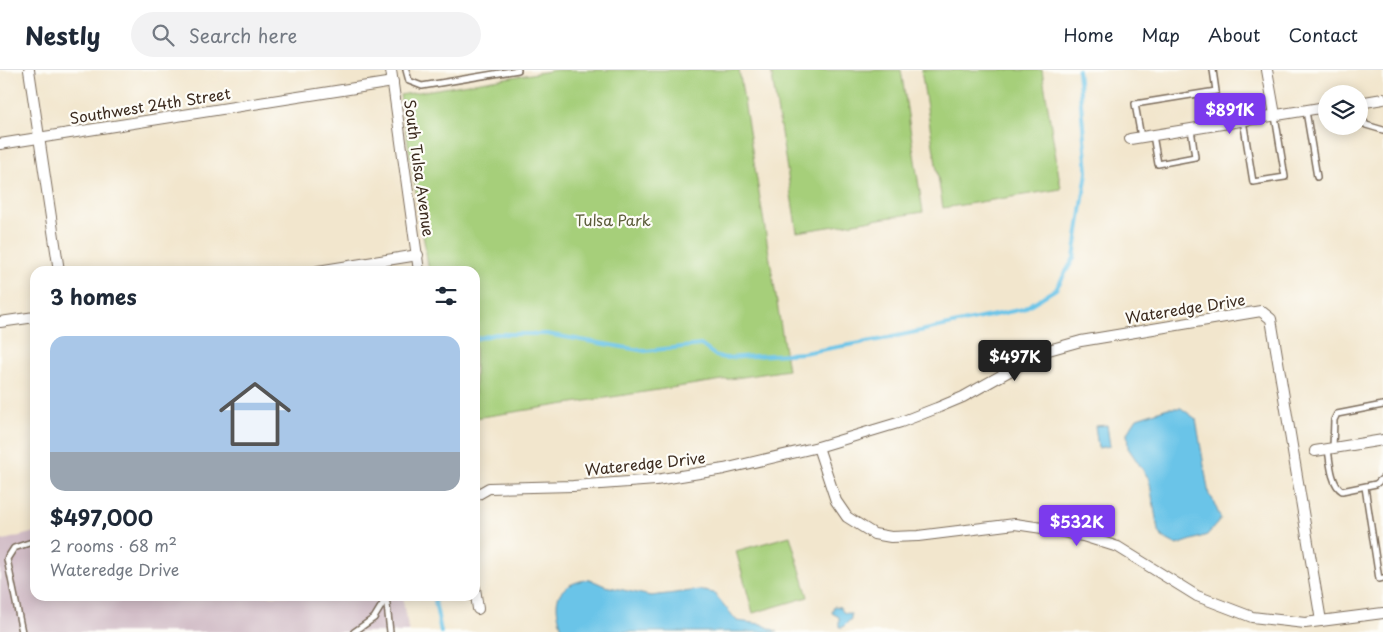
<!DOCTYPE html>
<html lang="en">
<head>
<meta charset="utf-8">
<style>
	:root { --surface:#fff; --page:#f2f2f3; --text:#1f2937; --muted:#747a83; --line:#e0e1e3; --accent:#7c3aed }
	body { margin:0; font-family:"Playpen Sans",sans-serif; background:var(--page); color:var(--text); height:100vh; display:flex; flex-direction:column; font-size:19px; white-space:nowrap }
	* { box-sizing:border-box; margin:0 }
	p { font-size:16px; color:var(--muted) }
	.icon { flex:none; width:28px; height:28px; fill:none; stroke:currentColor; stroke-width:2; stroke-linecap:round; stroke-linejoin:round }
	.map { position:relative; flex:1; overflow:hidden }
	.drawer { position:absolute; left:30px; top:196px; width:450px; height:335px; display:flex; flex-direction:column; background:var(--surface); border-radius:15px; box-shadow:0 2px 12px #0003 }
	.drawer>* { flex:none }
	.tools { position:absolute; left:1318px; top:15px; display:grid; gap:10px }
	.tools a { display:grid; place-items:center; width:50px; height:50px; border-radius:50%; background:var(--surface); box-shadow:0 2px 12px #0003; font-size:25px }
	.price { position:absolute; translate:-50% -42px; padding:0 11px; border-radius:5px; background:var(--accent); color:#fff; font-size:16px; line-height:32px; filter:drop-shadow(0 1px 2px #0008) }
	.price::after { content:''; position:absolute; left:50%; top:30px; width:15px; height:11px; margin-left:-8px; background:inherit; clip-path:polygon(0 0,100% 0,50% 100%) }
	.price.selected { background:#222; color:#fff }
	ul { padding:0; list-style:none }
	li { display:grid; align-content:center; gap:10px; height:265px; padding:0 20px }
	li+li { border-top:1px solid var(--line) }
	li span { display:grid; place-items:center; height:155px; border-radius:15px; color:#555 }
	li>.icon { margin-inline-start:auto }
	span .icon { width:90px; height:90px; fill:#fffc; stroke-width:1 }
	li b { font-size:21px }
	h2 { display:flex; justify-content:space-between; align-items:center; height:60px; padding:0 20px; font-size:21px }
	header { display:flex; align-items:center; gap:30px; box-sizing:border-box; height:70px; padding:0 25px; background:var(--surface); border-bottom:1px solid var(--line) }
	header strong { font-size:24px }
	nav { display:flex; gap:28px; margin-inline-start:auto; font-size:18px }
	.search { width:350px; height:45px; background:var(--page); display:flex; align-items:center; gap:12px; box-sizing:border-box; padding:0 18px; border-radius:28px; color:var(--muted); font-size:19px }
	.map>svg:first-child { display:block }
	.industrial { fill:#d2bdc7 }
	.green { fill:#a6cf7a; stroke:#707c4c }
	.water { fill:#6ac4e8; stroke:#527783 }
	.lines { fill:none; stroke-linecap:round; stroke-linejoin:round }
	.stream { stroke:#6ac4e8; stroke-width:4 }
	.lane-casing { stroke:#7b6c5b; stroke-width:8 }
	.street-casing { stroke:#7b6c5b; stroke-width:12 }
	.lane { stroke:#fff; stroke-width:5 }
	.street { stroke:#fff; stroke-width:10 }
	.labels { text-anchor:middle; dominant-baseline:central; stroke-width:4.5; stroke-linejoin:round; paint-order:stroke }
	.street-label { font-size:15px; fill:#3b2a1e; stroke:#fdfcf7 }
	.park-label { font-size:15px; fill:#5b5c3a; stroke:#fdfcf7 }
</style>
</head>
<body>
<header>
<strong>Nestly</strong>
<div class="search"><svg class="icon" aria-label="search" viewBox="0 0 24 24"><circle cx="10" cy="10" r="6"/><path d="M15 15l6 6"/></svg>Search here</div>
<nav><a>Home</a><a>Map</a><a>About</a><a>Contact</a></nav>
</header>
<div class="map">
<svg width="1383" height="562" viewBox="0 0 1383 562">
	<rect width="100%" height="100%" fill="#fdfcf7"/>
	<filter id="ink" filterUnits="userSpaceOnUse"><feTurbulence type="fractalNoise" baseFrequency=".02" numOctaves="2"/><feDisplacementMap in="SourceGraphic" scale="10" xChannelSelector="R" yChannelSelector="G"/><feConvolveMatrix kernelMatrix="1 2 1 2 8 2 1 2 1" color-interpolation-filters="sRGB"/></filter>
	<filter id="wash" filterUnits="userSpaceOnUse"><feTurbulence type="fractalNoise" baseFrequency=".0096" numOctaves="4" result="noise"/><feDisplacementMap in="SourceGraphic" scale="20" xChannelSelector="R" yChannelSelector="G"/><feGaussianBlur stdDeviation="1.12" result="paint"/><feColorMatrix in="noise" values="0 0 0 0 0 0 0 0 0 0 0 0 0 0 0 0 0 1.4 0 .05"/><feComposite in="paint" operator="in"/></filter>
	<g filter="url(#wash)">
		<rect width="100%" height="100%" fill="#f2e6cd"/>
		<path class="industrial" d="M35,462V526H402L409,562H0V471Z"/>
		<g class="green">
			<path d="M556,0H739L788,300L475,348V201H429L400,25Z"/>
			<path d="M771,0H901L923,142L797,162Z"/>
			<path d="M921,0H1042L1061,119L943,138Z"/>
			<path d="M790,466L808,527L753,543L736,481Z"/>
		</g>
		<g class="water">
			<path d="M1168,338H1181L1196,349L1209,425L1212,428L1221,449L1207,465L1177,475L1162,467L1158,460L1149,409L1128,378L1127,363L1137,348Z"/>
			<path d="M1107,355L1110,376L1098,378L1095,356Z"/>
			<path d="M589,509L605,516L651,526L699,520L714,523L737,551L761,554L778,562H563C552,530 554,516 589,509Z"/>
			<path d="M834,536L840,537L843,542L851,544V549L843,557H839V547L832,543Z"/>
		</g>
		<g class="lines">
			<g class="stream">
				<path d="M475,269L496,264H547L645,281L701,275L716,286L725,288L803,283L878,270L1023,239L1056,219L1074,188L1087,102L1078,0"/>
				<path d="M434,526L441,562"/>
			</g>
		</g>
	</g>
	<g filter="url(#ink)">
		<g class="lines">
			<g class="lane-casing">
				<g id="lane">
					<path d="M406,0L409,11L422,16L518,0"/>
					<path d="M1306,41L1317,107"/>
					<path d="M1359,41L1366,55L1383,60"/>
					<path d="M1243,50L1253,112L1285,107L1275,46"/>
					<path d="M1153,65L1158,94L1195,87L1191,59"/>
					<path d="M1141,67L1135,34L1216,21L1213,0"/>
					<path d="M1333,378L1334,350L1337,344L1383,335"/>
					<path d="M1328,379C1330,392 1331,414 1342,421L1376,414L1383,408"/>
					<path d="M1365,417L1379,509L1383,508"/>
					<path d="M386,526L390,562"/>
					<path d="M22,562L7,489L14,478L35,471"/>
					<path d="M354,562L374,548L385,530"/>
				</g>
			</g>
			<g class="street-casing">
				<g id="street">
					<path d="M29,0L59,201"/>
					<path d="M391,0L419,201"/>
					<path d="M1267,0L1275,45"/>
					<path d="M1359,33L1383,29"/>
					<path d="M1130,69L1326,37"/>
					<path d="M0,74L393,12"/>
					<path d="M318,201L418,185"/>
					<path d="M0,252L35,247"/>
					<path d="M818,377L836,431L847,447L874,464L891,467L918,466L1015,454L1049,459L1083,466L1118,477L1197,526L1252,547L1305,553L1383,543"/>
					<path d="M1315,381L1383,370"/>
					<path d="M475,426L489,418L573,416L656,410L724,399L818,377L901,352L937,338L963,327L1045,281L1081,271L1261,241L1271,249L1321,551"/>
					<path d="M475,518L478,539"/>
				</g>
			</g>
			<use href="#lane" class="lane"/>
			<use href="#street" class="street"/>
		</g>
	</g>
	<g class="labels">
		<g class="street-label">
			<text transform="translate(150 35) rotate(-9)">Southwest 24th Street</text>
			<text transform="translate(420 98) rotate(82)">South Tulsa Avenue</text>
			<text transform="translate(1185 238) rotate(-9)">Wateredge Drive</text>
			<text transform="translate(645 393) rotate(-6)">Wateredge Drive</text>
		</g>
		<g class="park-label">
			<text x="613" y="149">Tulsa Park</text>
		</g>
	</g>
</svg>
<div class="tools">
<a><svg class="icon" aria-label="layers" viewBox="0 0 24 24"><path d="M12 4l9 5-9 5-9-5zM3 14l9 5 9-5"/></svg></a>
</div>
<b class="price" style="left:1230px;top:65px">$891K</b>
<b class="price selected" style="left:1015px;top:312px">$497K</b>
<b class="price" style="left:1077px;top:477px">$532K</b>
<section class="drawer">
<h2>3 homes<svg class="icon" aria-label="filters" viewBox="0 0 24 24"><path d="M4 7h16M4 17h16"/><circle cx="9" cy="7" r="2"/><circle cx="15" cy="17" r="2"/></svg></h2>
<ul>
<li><span style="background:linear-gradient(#a9c7e8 75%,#9aa5b1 0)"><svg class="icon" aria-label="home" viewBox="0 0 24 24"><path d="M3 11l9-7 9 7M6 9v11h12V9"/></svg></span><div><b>$497,000</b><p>2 rooms · 68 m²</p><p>Wateredge Drive</p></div></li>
</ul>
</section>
</div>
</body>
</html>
